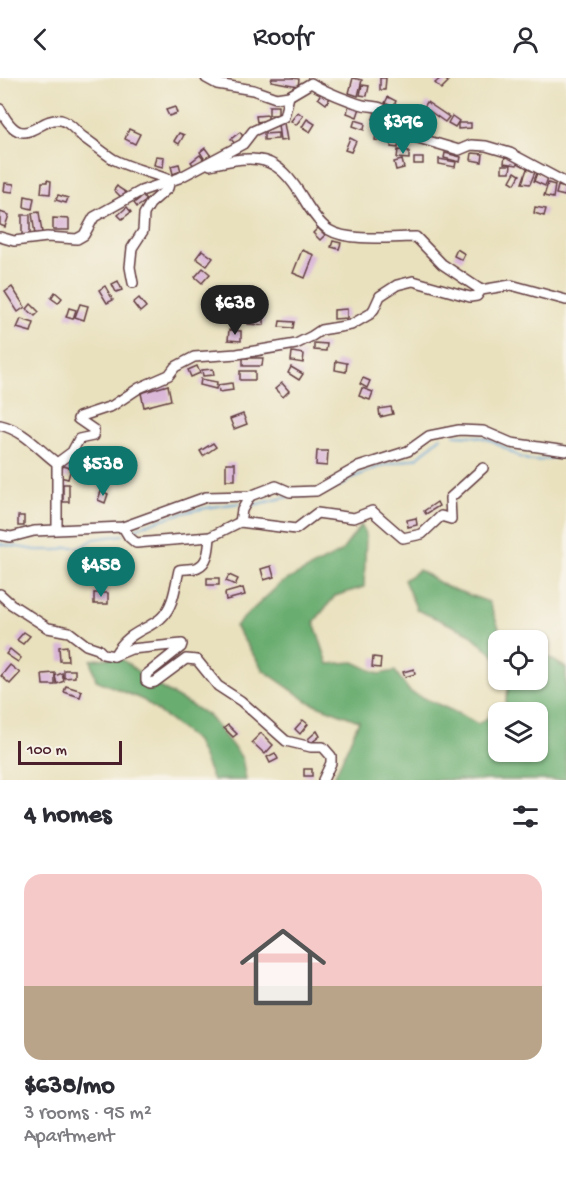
<!DOCTYPE html>
<html lang="en">
<head>
<meta charset="utf-8">
<style>
	:root { --surface:#fff; --page:#f2f2f3; --text:#2b2b33; --muted:#7c7c81; --line:#e1e1e2; --accent:#0f766e }
	body { margin:0; font-family:"Gochi Hand",sans-serif; background:var(--page); color:var(--text); height:100vh; display:flex; flex-direction:column; font-size:22px; white-space:nowrap }
	* { box-sizing:border-box; margin:0 }
	p { font-size:20px; color:var(--muted) }
	.icon { flex:none; width:33px; height:33px; fill:none; stroke:currentColor; stroke-width:2; stroke-linecap:round; stroke-linejoin:round }
	.map { position:relative; height:702px; overflow:hidden }
	.panel { display:flex; flex-direction:column; background:var(--surface); flex:1 }
	.panel>* { flex:none }
	.buttons { position:absolute; left:488px; top:552px; display:grid; gap:12px }
	.buttons a { display:grid; place-items:center; width:60px; height:60px; border-radius:12px; background:var(--surface); box-shadow:0 2px 4px #0004; font-size:30px }
	.scale { position:absolute; left:18px; bottom:15px; width:104px; box-sizing:border-box; padding-left:6px; border:3px solid #4a1f2b; border-top:0; font-size:16px; line-height:21px; white-space:nowrap; color:#4a1f2b; -webkit-text-stroke:4px #f7f3e8; paint-order:stroke }
	.price { position:absolute; translate:-50% -51px; padding:0 14px; border-radius:21px; background:var(--accent); color:#fff; font-size:20px; line-height:39px; filter:drop-shadow(0 2px 3px #0008) }
	.price::after { content:''; position:absolute; left:50%; top:36px; width:18px; height:14px; margin-left:-9px; background:inherit; clip-path:polygon(0 0,100% 0,50% 100%) }
	.price.on { background:#222; color:#fff }
	ul { padding:0; list-style:none }
	li { display:grid; align-content:center; gap:12px; height:318px; padding:0 24px }
	li+li { border-top:2px solid var(--line) }
	li span { display:grid; place-items:center; height:186px; border-radius:18px; color:#555 }
	li>.icon { margin-inline-start:auto }
	span .icon { width:108px; height:108px; fill:#fffc; stroke-width:1 }
	li b { font-size:26px }
	h2 { display:flex; justify-content:space-between; align-items:center; height:72px; padding:0 24px; font-size:26px }
	header { display:flex; justify-content:space-between; align-items:center; height:78px; padding:0 24px; background:var(--surface); font-size:27px; font-weight:600 }
	.map>svg:first-child { display:block }
	.forest { fill:#6bad71; stroke:#5a664e; stroke-width:1.5; fill-rule:evenodd }
	.lines { fill:none; stroke-linecap:round; stroke-linejoin:round }
	.stream { stroke:#62a3d6; stroke-width:2 }
	.building { fill:#d9b5d8 }
	.minor-casing { stroke:#623c41; stroke-width:12 }
	.minor { stroke:#fff; stroke-width:9 }
</style>
</head>
<body>
<header><svg class="icon" aria-label="back" viewBox="0 0 24 24"><path d="M15 5l-7 7 7 7"/></svg>Roofr<svg class="icon" aria-label="person" viewBox="0 0 24 24"><circle cx="12" cy="8" r="4"/><path d="M4 21q1-7 8-7t8 7"/></svg></header>
<div class="map">
<svg width="566" height="702" viewBox="0 0 566 702">
	<rect width="100%" height="100%" fill="#f7f3e8"/>
	<filter id="ink" filterUnits="userSpaceOnUse"><feTurbulence type="fractalNoise" baseFrequency=".0167" numOctaves="2"/><feDisplacementMap in="SourceGraphic" scale="12" xChannelSelector="R" yChannelSelector="G"/><feConvolveMatrix kernelMatrix="1 2 1 2 8 2 1 2 1" color-interpolation-filters="sRGB"/></filter>
	<filter id="wash" filterUnits="userSpaceOnUse"><feTurbulence type="fractalNoise" baseFrequency=".008" numOctaves="4" result="noise"/><feDisplacementMap in="SourceGraphic" scale="24" xChannelSelector="R" yChannelSelector="G"/><feGaussianBlur stdDeviation="1.35" result="paint"/><feColorMatrix in="noise" values="0 0 0 0 0 0 0 0 0 0 0 0 0 0 0 0 0 1.4 0 .05"/><feComposite in="paint" operator="in"/></filter>
	<g filter="url(#wash)">
		<rect width="100%" height="100%" fill="#e9e1be"/>
		<g class="forest">
			<path d="M361,447L366,457L364,509L335,518L314,544L328,586L354,584L379,596L395,593L410,614L453,633L478,646L505,628L510,602H537V572L566,590V702H333L359,643L309,624L263,592L235,548L281,505L341,474ZM537,634V674H498V634Z"/>
			<path d="M419,492L447,509L489,524L501,555L517,562H498V581L469,555L417,532L404,502Z"/>
			<path d="M119,579L154,606L208,637L242,680L246,702H213L196,663L143,622L96,602L91,582Z"/>
		</g>
		<g class="lines">
			<g class="stream">
				<path d="M455,357C469,357 484,358 496,365C508,371 520,382 534,383C545,383 555,377 566,379"/>
				<path d="M321,415L345,406L352,400L381,388L417,380L441,359"/>
				<path d="M298,418L313,417"/>
				<path d="M249,428L292,418"/>
				<path d="M131,453C166,437 203,429 241,425"/>
				<path d="M0,466L36,472H58L68,469H82L94,461L123,457"/>
			</g>
		</g>
		<g id="blocks">
			<g class="building">
				<path d="M272,0H293L299,1L298,8L271,3Z"/>
				<path d="M353,0L362,2L358,18L349,15Z"/>
				<path d="M380,0H386L385,12H380Z"/>
				<path d="M441,0H444L448,4L441,11L435,5Z"/>
				<path d="M362,7L369,8L367,18L360,17Z"/>
				<path d="M321,15L330,20L326,26L318,20Z"/>
				<path d="M388,19L396,23L393,29L385,25Z"/>
				<path d="M427,24L449,39L445,44L424,29Z"/>
				<path d="M349,26L360,30L357,39L347,35Z"/>
				<rect x="269" y="28" width="9" height="9"/>
				<path d="M175,29L177,35L169,38L166,32Z"/>
				<path d="M298,34L303,38L296,47L291,43Z"/>
				<path d="M375,34L384,36L382,43L373,41Z"/>
				<path d="M268,37V42L257,44L256,38Z"/>
				<path d="M452,38L459,43L455,49L448,45Z"/>
				<path d="M307,41L315,46L310,54L302,49Z"/>
				<path d="M355,42L365,45L364,52L353,48Z"/>
				<path d="M399,42L410,44L409,51L398,49Z"/>
				<path d="M284,45L287,62L280,63L278,46Z"/>
				<path d="M458,45H471V50L458,51Z"/>
				<path d="M413,46L427,51L425,57L411,52Z"/>
				<path d="M129,51L140,56L135,66L125,61Z"/>
				<path d="M240,54L244,60L235,66L231,61Z"/>
				<path d="M179,55L184,57L179,66L174,63Z"/>
				<path d="M278,55V61L264,62V56Z"/>
				<path d="M376,55L385,56L384,63L375,62Z"/>
				<path d="M392,59L400,60L398,70L391,69Z"/>
				<path d="M350,60L356,63L351,74L345,72Z"/>
				<path d="M205,70L211,78L205,82L200,74Z"/>
				<path d="M398,72L409,73V81L397,80Z"/>
				<path d="M445,75L461,79L460,84L444,80Z"/>
				<path d="M472,75L483,76L482,84L471,82Z"/>
				<path d="M200,77L204,82L195,89L191,84Z"/>
				<path d="M505,77L518,80L517,87L504,85Z"/>
				<path d="M156,78L164,79L163,89L154,87Z"/>
				<rect x="414" y="80" width="9" height="6"/>
				<path d="M439,81L456,84L455,89L439,86Z"/>
				<path d="M402,82L404,90L396,92L394,84Z"/>
				<path d="M179,86L181,93L173,96L171,88Z"/>
				<path d="M502,87H511L510,94H502Z"/>
				<path d="M527,91L535,94L530,106L522,105Z"/>
				<path d="M515,94L520,97L515,106L510,103Z"/>
				<path d="M537,95L548,100L545,108L534,103Z"/>
				<path d="M47,102L51,103L50,116L41,115L42,104H47Z"/>
				<path d="M5,105L14,106L13,114L4,113Z"/>
				<path d="M548,105L555,107L553,120L544,118Z"/>
				<path d="M117,108L119,110L127,115L121,119L114,112Z"/>
				<path d="M558,108L566,110L565,118L556,116Z"/>
				<path d="M58,117L68,120L66,125L56,122Z"/>
				<path d="M25,118L34,120L32,131L24,129Z"/>
				<path d="M143,118L146,123L137,129L134,125Z"/>
				<path d="M127,129L131,134L122,141L118,137Z"/>
				<path d="M535,129L546,131L544,138L534,135Z"/>
				<path d="M0,134L9,137L5,149L0,147Z"/>
				<path d="M39,134L42,155L35,157L32,135Z"/>
				<rect x="22" y="137" width="8" height="20"/>
				<path d="M53,140L69,141V152H53Z"/>
				<path d="M318,150L325,157L320,162L313,155Z"/>
				<path d="M333,163L341,165L339,171L331,169Z"/>
				<path d="M457,171L465,176L462,182L454,178Z"/>
				<path d="M202,172L213,180L207,188L196,180Z"/>
				<path d="M302,172L314,177L305,200L293,195Z"/>
				<path d="M203,190L210,196L202,205L195,199Z"/>
				<path d="M118,203L122,212L116,214L112,206Z"/>
				<path d="M105,208L113,222L107,225L99,212Z"/>
				<path d="M12,209L25,229L18,234L5,214Z"/>
				<path d="M55,214L62,220L58,225L51,220Z"/>
				<path d="M139,220L146,229L140,234L133,225Z"/>
				<path d="M223,223L224,230L212,231V224Z"/>
				<path d="M31,226L39,234L35,238L27,231Z"/>
				<path d="M80,226L88,228L84,242L75,239Z"/>
				<path d="M69,230L76,232L73,241L66,239Z"/>
				<path d="M347,231V240L334,241V232Z"/>
				<path d="M248,239L264,240V247L248,246Z"/>
				<path d="M21,241L34,245L31,254L17,250Z"/>
				<path d="M280,243L294,244L293,250L279,249Z"/>
				<path d="M229,252L241,253V263L228,262Z"/>
				<path d="M314,265L327,266L326,273L314,272Z"/>
				<path d="M292,274L304,276L303,285L291,283Z"/>
				<path d="M243,280H263L262,288H243Z"/>
				<path d="M336,283L347,285L346,294L335,292Z"/>
				<path d="M197,288L200,295L191,299L188,292Z"/>
				<path d="M291,289L303,296L299,302L288,295Z"/>
				<path d="M213,291L214,297L203,298L202,292Z"/>
				<rect x="240" y="293" width="15" height="9"/>
				<path d="M363,300L370,303L367,310L360,306Z"/>
				<path d="M201,301L217,304L216,311L200,307Z"/>
				<path d="M232,305L233,312L219,314L218,307Z"/>
				<path d="M282,305L289,313L283,319L275,311Z"/>
				<path d="M168,307L171,322L144,329L141,315Z"/>
				<path d="M362,310L373,314L370,322L359,318Z"/>
				<path d="M391,329L393,336L380,339L379,331Z"/>
				<path d="M243,336L247,346L234,351L230,341Z"/>
				<path d="M213,365L216,369L203,378L200,373Z"/>
				<path d="M317,373H328L327,388L316,387Z"/>
				<path d="M80,385L89,388L87,395L78,392Z"/>
				<rect x="226" y="385" width="9" height="17"/>
				<path d="M63,388L71,390L68,401L60,399Z"/>
				<rect x="63" y="406" width="6" height="18"/>
				<path d="M101,413L108,416L105,425L98,422Z"/>
				<path d="M437,424L439,428L426,436L424,433Z"/>
				<rect x="18" y="438" width="6" height="10"/>
				<path d="M416,440L417,447L408,449L407,442Z"/>
				<path d="M271,488L274,499L264,502L261,491Z"/>
				<path d="M229,497L238,501L235,507L226,503Z"/>
				<rect x="207" y="500" width="12" height="7"/>
				<path d="M243,510L245,517L226,522L225,515Z"/>
				<rect x="94" y="515" width="14" height="11"/>
				<path d="M24,554L30,558L23,566L17,562Z"/>
				<path d="M67,568L68,583H60L59,569Z"/>
				<path d="M10,571L21,580L18,584L6,576Z"/>
				<path d="M373,579L381,580L380,590L372,589Z"/>
				<path d="M10,587L20,595L10,606L1,598Z"/>
				<path d="M414,591L415,596L405,599L403,594Z"/>
				<path d="M64,592H75V599L64,600Z"/>
				<path d="M55,595V607H43L42,596Z"/>
				<path d="M62,595L64,603L57,606L55,598Z"/>
				<path d="M66,608L82,613L80,619L64,614Z"/>
				<path d="M303,642L308,646L300,656L295,651Z"/>
				<path d="M228,647L237,656L233,659L224,650Z"/>
				<path d="M317,653L320,658L311,665L308,661Z"/>
				<path d="M261,655L273,667L265,676L252,664Z"/>
				<path d="M275,675L278,681L270,685L267,679Z"/>
				<rect x="304" y="691" width="8" height="7"/>
			</g>
		</g>
	</g>
	<g filter="url(#ink)">
		<use href="#blocks" fill-opacity="0" stroke="#623c41" stroke-width="1.5"/>
		<g class="lines">
			<g class="minor-casing">
				<g id="minor">
					<path d="M206,0L217,6L253,12L276,20L289,18L311,5C325,14 340,19 356,25C375,32 378,23 395,41L394,53L459,72L471,67L486,68L510,75L566,105"/>
					<path d="M0,31C24,78 37,38 61,42C70,44 76,54 83,59C93,66 103,74 113,81C130,90 152,95 170,102L168,110L150,126L144,136L143,153L132,170L130,189L133,205"/>
					<path d="M210,87C258,76 276,76 303,120C309,130 319,146 329,152C348,164 393,159 416,159L442,186L481,212"/>
					<path d="M0,159L14,163L47,159L77,161L84,157L94,139L141,113L179,100L243,66L253,53L284,39L289,18"/>
					<path d="M0,347C25,353 37,370 57,385"/>
					<path d="M57,385L72,374L79,361L93,358L94,352L78,341L79,339L112,328L139,310L169,297L175,289L194,279L237,276L296,266L312,258L321,252L351,247L370,236L374,231L380,218L397,207L413,203L470,219L477,218L481,212L511,207L566,222"/>
					<path d="M57,385V451"/>
					<path d="M240,444L242,432L250,418"/>
					<path d="M123,449L129,459L136,465L210,459L240,444L296,451L317,435L354,440L372,433L403,460L422,456L441,438L451,441L450,420L483,390"/>
					<path d="M0,457L11,459L34,453L123,449L206,419L250,418L276,408L290,414L316,413L358,389L408,373L429,358L459,352L483,353L511,365L566,373"/>
					<path d="M0,516L11,526L48,550L69,554L86,567L98,571L103,576L114,578L131,571L182,566L181,569L146,597V603L150,605L155,604L186,581L197,582L218,608L241,623L286,663L311,669H323L331,678V685L323,702"/>
					<path d="M114,578C123,562 133,556 149,548C153,545 158,543 161,540C174,528 175,509 179,492C185,490 193,492 198,489C209,484 209,469 210,459"/>
				</g>
			</g>
			<use href="#minor" class="minor"/>
		</g>
	</g>
</svg>
<div class="buttons">
<a><svg class="icon" aria-label="locate" viewBox="0 0 24 24"><circle cx="12" cy="12" r="6"/><path d="M12 2v4M12 18v4M2 12h4M18 12h4"/></svg></a>
<a><svg class="icon" aria-label="layers" viewBox="0 0 24 24"><path d="M12 4l9 5-9 5-9-5zM3 14l9 5 9-5"/></svg></a>
</div>
<div class="scale">100 m</div>
<b class="price" style="left:403px;top:77px">$396</b>
<b class="price on" style="left:235px;top:258px">$638</b>
<b class="price" style="left:103px;top:419px">$538</b>
<b class="price" style="left:101px;top:520px">$458</b>
</div>
<section class="panel">
<h2>4 homes<svg class="icon" aria-label="filters" viewBox="0 0 24 24"><path d="M4 7h16M4 17h16"/><circle cx="9" cy="7" r="2"/><circle cx="15" cy="17" r="2"/></svg></h2>
<ul>
<li><span style="background:linear-gradient(#f6c9c9 60%,#b9a48a 0)"><svg class="icon" aria-label="home" viewBox="0 0 24 24"><path d="M3 11l9-7 9 7M6 9v11h12V9"/></svg></span><div><b>$638/mo</b><p>3 rooms · 95 m²</p><p>Apartment</p></div></li>
</ul>
</section>
</body>
</html>
